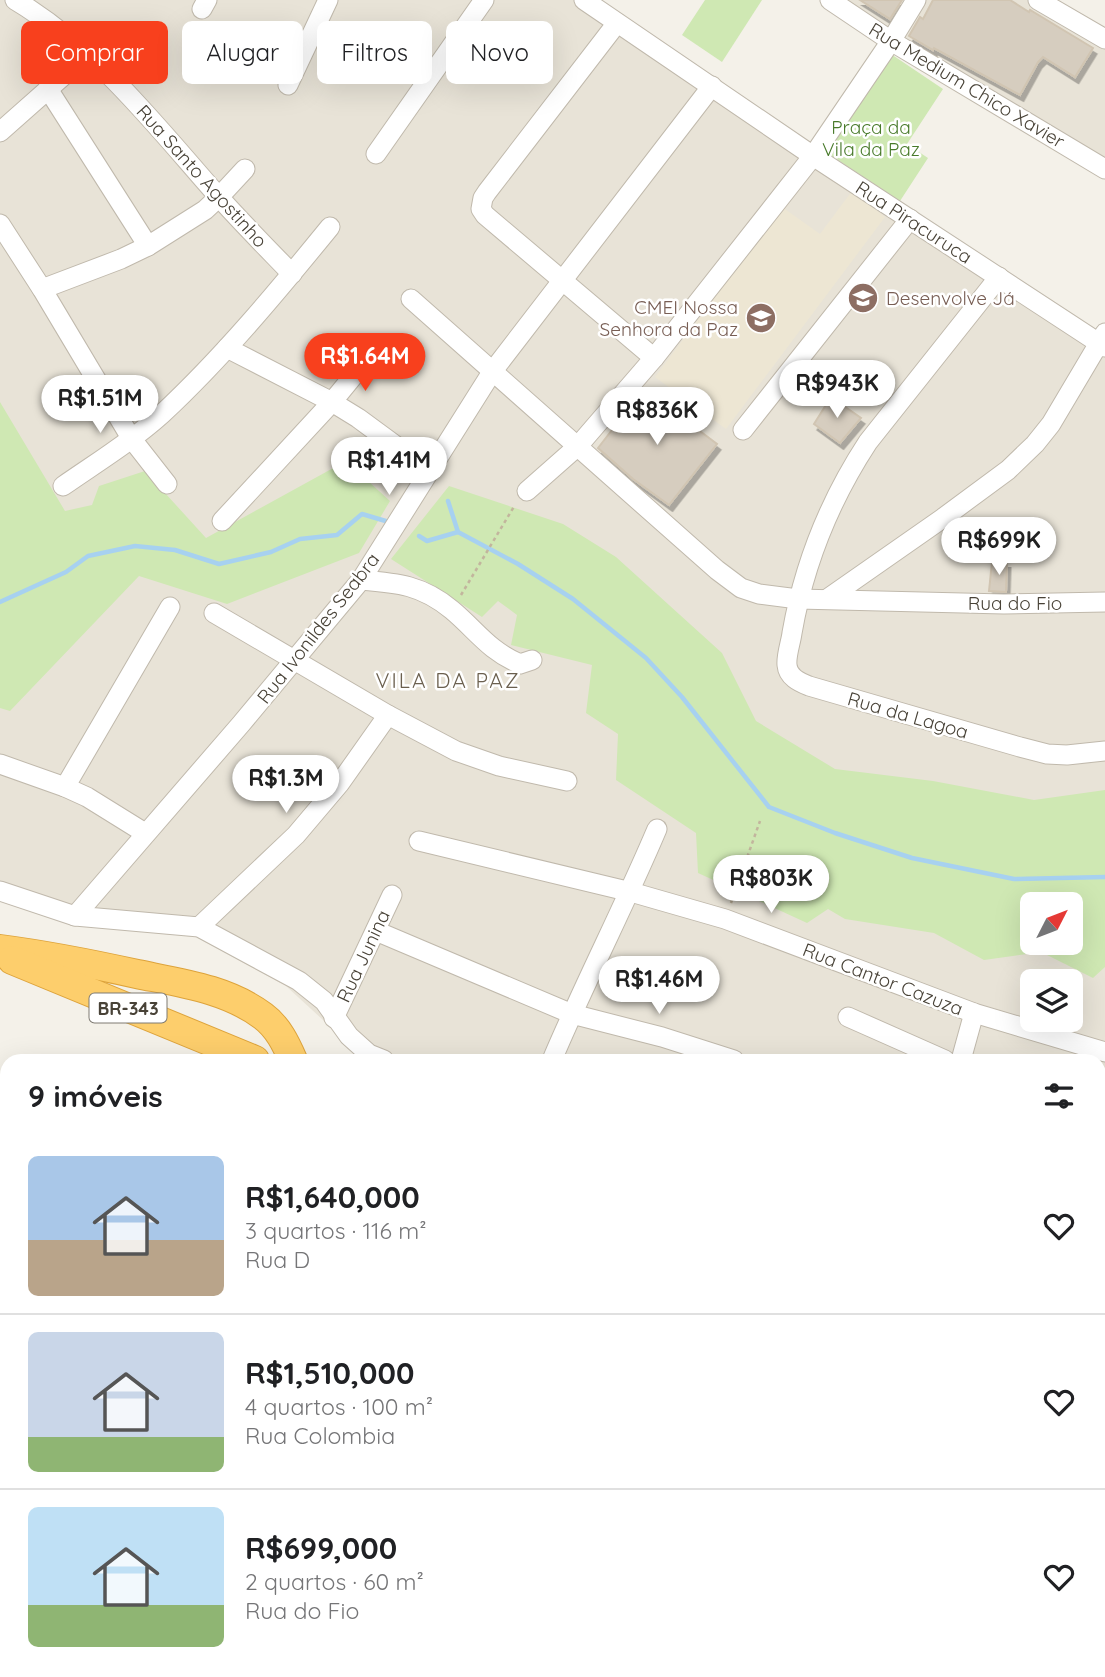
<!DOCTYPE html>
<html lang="pt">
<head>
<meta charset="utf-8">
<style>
	:root { --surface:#fff; --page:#f2f2f2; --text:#202124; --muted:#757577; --line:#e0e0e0; --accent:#f8401d }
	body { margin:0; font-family:Quicksand,sans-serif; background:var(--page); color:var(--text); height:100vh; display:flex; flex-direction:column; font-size:26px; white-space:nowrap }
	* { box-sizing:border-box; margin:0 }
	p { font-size:23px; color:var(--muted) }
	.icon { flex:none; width:38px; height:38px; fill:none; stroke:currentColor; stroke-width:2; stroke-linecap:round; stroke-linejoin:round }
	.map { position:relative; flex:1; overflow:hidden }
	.drawer { position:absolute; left:0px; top:1054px; width:1106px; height:625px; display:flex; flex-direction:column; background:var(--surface); border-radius:21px 21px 0 0; box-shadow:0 7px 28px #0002 }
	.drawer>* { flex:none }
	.hud { position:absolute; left:21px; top:21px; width:700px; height:63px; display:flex; gap:14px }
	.needle { width:46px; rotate:48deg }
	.fabs { position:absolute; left:1020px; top:892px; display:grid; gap:14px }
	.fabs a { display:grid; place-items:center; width:63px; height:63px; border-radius:10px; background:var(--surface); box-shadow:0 7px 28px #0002; font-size:35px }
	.price { position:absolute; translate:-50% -60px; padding:0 16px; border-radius:24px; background:#fff; color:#222; font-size:23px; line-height:46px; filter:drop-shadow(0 2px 4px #0008) }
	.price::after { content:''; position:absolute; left:50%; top:42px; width:21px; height:16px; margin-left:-10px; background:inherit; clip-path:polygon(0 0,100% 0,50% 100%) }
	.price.current { background:var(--accent); color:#fff }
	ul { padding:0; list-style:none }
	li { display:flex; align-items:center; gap:21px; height:175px; padding:0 28px }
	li+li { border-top:2px solid var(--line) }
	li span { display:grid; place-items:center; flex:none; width:196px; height:140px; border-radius:10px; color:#555 }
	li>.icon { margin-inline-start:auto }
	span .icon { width:84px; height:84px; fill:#fffc; stroke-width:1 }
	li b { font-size:30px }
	h2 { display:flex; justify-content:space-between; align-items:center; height:84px; padding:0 28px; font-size:30px }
	.pill { padding:0 24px; border-radius:10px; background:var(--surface); box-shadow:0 7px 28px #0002; font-size:24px; line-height:63px }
	.pill.current { background:var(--accent); color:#fff }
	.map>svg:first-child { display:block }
	.residential { fill:#e8e3d7; fill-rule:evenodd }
	.education { fill:#ede6d3 }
	.green { fill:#cfe8b3; fill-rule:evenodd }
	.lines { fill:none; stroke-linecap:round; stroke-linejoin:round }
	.stream { stroke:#a7d1f0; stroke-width:4.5 }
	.building { fill:#d6cdbf; stroke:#d1c5b2; stroke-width:2; filter:url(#shadow) }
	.minor-casing { stroke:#c0b9ac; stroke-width:21 }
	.highway-casing { stroke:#dda33b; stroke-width:30 }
	.path { stroke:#c2b59d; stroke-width:2.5; stroke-dasharray:3.5 3.5; stroke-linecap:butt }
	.minor { stroke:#fff; stroke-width:19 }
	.highway { stroke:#fdce6c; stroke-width:28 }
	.labels { text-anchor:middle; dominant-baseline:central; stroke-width:5; stroke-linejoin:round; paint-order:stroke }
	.shield { fill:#fff; stroke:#7f7b73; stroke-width:2 }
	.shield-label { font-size:18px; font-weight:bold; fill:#484237 }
	.street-label { font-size:19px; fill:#484237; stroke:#fff }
	.park-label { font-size:19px; fill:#487a2a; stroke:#fff }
	.education-label { font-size:19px; fill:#785e54; stroke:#fff; text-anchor:start }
	.neighbourhood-label { font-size:21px; letter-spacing:2px; fill:#6b604f; stroke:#fff }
</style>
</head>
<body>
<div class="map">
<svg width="1105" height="1677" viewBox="0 0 1105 1677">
	<defs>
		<filter id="shadow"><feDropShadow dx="3.5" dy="6" stdDeviation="0" flood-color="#0004"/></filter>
	</defs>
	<rect width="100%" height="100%" fill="#f4f1e9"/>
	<g class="residential">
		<path d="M0,0H587L1105,346V1360L1099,1358V1060H362L323,1020L286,986L196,937L72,925L0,896ZM1032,905H1071V943H1032ZM1032,982H1071V1020H1032Z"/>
		<path d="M831,0H1039L1105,39V169Z"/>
		<path d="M1099,1431L1105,1433V1677H528L530,1671H1099Z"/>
	</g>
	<path class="education" d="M852,191L885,217L726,429L655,377L782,207L820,234Z"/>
	<g class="green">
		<path d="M705,0H762L722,62L682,35Z"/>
		<path d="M885,50L943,89L907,144L928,158L900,201L820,148Z"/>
		<path d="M0,402L65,511L92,505L99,486L145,471L206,538L346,461L390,501L359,553L227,604L139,576L10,711L0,708Z"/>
		<path d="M449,486L563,524L616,557L722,653L756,721L835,769L933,781L1034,800L1105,790V967L1093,978L1041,952L984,960L934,933L845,919L828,909L807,923L698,873L696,833L616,780L618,734L586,713L592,665L511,645L517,615L498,601L482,617L391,559ZM1032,905H1071V943H1032Z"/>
		<path d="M7,1289V1671H271L268,1677H0V1293Z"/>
		<path d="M1099,1431L1105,1433V1504L1099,1501Z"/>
	</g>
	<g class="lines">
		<g class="stream">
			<path d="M448,501L458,532L518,564L573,599L646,658L682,697L769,807L835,833L912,858L1014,879L1105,877"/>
			<path d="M419,536L427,541L458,532"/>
			<path d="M0,602L66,572L88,556L135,546L175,550L219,564L271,552L300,539L337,535L362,514L389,522"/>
		</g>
	</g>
	<g class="building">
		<path d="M860,0H902L890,19Z"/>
		<path d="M933,0H1010L1029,12L1030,10L1093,48L1075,77L1043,57L1038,62L1020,95L934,48L933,50L909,36L920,17L923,19Z"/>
		<path d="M644,389L717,444L669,505L633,479L598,448Z"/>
		<path d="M831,397L861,418L840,443L814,424Z"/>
		<path d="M992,562H1007L1006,592L989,591Z"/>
	</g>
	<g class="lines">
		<g class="minor-casing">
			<g id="minor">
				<path d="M15,0C97,49 156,126 218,196C242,223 267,248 292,274"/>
				<path d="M584,0L813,156L1105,347"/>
				<path d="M830,0L891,41L1105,169"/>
				<path d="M1038,0L1105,39"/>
				<path d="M202,9L207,0"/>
				<path d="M617,23L487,192L483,198L481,209L485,215L654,358"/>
				<path d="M288,85L328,0"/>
				<path d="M48,89L148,246"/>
				<path d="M0,132L88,54"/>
				<path d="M376,154L484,0"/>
				<path d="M0,224L42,289L131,438L167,484"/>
				<path d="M999,277L868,442C830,500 804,564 792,633C791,642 786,655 787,665C788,677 799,682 809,686L1020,747L1047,754L1067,755L1105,751"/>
				<path d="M42,289L121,259L148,246L205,210L219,197L245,169"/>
				<path d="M411,299L717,570L741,588L759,594L798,599L1004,604L1105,602"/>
				<path d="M227,348L332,402L358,418L430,471"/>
				<path d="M743,430L910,219"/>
				<path d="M63,486C96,463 132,441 162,414C223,357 277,292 330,227"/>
				<path d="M527,491L578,446L654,358L813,156L891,41L916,0"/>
				<path d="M222,521L332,402L368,358"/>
				<path d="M361,580C398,583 422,585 452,610C477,631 488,650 520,664L532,660"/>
				<path d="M827,599L943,518L1008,470L1035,444L1051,424L1105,333"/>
				<path d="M214,613L388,715L456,751L499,766L567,781"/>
				<path d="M0,764L65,787L87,797L145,833"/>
				<path d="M65,787L170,607"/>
				<path d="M419,841L631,892L725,919L974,1013L1105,1052"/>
				<path d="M0,891L75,916L199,927L299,981L324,1001L349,1036L369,1054L384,1060"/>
				<path d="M75,916L241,724L361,580L492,372L712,86"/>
				<path d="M199,927L296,835L340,783L388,715"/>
				<path d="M376,931L572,1014L662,1037L734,1060"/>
				<path d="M848,1017L945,1060"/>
				<path d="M334,1018L392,895"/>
				<path d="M552,1060C585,982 624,907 657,829"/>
				<path d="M961,1060L974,1013"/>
				<path d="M0,1101L7,1085"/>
				<path d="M1099,1113L1105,1115"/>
				<path d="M0,1167L7,1171"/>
				<path d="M1099,1230L1105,1232"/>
				<path d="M0,1262L7,1254"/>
				<path d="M1099,1356L1105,1359"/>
				<path d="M1099,1511L1105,1514"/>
				<path d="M699,1671L710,1677"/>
				<path d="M1058,1671L1067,1677"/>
				<path d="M288,1677L290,1671"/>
				<path d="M546,1677L548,1671"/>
				<path d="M768,1677L772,1671"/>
				<path d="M909,1677L913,1671"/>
			</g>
		</g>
		<g class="highway-casing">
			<g id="highway">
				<path d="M0,949C46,955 92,964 137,974C181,983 227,989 263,1016C278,1027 286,1044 293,1060"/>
				<path d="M12,960L255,1060"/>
				<path d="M1099,1401L1105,1404"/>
			</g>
		</g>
		<g class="path">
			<path d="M461,595L515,505"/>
			<path d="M731,903L760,821"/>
		</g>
		<use href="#minor" class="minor"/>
		<use href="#highway" class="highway"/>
	</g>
	<defs>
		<g id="university-disc" transform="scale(1.575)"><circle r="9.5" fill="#8d6e63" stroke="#fff"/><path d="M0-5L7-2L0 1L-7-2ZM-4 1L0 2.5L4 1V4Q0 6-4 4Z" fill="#fff"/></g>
		<g id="school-disc" transform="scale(1.575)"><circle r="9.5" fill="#8d6e63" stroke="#fff"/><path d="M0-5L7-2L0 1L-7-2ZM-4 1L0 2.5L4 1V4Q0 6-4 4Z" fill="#fff"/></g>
	</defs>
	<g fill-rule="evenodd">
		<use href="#university-disc" x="863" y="298"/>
		<use href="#school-disc" x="761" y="318"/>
	</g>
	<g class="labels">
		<rect class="shield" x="89.5" y="993.5" width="77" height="29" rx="5"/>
		<g class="shield-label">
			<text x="128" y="1008">BR-343</text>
		</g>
		<g class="street-label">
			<text transform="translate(967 85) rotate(31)">Rua Medium Chico Xavier</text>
			<text transform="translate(202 176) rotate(48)">Rua Santo Agostinho</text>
			<text transform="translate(914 222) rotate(33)">Rua Piracuruca</text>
			<text x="1015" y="603">Rua do Fio</text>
			<text transform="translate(318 628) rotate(-52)">Rua Ivonildes Seabra</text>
			<text transform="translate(908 715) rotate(16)">Rua da Lagoa</text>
			<text transform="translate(363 956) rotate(-65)">Rua Junina</text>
			<text transform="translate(883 979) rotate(21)">Rua Cantor Cazuza</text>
		</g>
		<g class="park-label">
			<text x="871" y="127">Praça da<tspan x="871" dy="22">Vila da Paz</tspan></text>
		</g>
		<g class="education-label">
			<text x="886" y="298">Desenvolve Já</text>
			<text x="738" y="307" text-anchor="end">CMEI Nossa<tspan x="738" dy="22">Senhora da Paz</tspan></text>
		</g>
		<g class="neighbourhood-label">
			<text x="448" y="680">VILA DA PAZ</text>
		</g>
	</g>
</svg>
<div class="fabs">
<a><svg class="needle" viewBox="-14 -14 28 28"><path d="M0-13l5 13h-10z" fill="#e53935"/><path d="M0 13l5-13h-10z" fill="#757577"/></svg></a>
<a><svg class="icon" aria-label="layers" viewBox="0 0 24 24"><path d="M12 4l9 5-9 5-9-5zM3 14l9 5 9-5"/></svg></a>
</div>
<b class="price current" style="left:365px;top:393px">R$1.64M</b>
<b class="price" style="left:837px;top:420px">R$943K</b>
<b class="price" style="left:100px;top:435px">R$1.51M</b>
<b class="price" style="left:657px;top:447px">R$836K</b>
<b class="price" style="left:389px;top:497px">R$1.41M</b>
<b class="price" style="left:999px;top:577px">R$699K</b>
<b class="price" style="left:286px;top:815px">R$1.3M</b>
<b class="price" style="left:771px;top:915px">R$803K</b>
<b class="price" style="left:659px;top:1016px">R$1.46M</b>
<div class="hud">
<a class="pill current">Comprar</a>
<a class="pill">Alugar</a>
<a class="pill">Filtros</a>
<a class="pill">Novo</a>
</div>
<section class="drawer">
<h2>9 imóveis<svg class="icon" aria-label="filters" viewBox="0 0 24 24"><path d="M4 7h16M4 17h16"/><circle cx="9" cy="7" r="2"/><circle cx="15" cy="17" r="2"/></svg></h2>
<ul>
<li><span style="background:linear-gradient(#a9c7e8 60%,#b9a48a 0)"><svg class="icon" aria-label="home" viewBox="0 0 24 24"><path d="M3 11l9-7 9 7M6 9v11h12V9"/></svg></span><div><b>R$1,640,000</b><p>3 quartos · 116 m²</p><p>Rua D</p></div><svg class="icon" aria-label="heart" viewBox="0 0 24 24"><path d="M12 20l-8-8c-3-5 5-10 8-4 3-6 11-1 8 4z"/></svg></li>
<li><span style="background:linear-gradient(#c9d6e8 75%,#8fb573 0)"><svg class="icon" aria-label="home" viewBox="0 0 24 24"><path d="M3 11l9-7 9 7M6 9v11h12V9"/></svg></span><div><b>R$1,510,000</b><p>4 quartos · 100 m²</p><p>Rua Colombia</p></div><svg class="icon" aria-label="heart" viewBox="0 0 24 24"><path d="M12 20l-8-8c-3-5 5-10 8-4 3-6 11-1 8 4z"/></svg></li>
<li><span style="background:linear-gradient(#bfe0f5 70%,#8fb573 0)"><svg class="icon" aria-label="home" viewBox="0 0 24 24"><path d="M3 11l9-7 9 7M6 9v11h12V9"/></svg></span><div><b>R$699,000</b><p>2 quartos · 60 m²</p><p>Rua do Fio</p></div><svg class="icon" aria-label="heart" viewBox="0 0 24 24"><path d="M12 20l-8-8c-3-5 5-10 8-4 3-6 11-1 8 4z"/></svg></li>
</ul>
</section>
</div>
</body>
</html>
